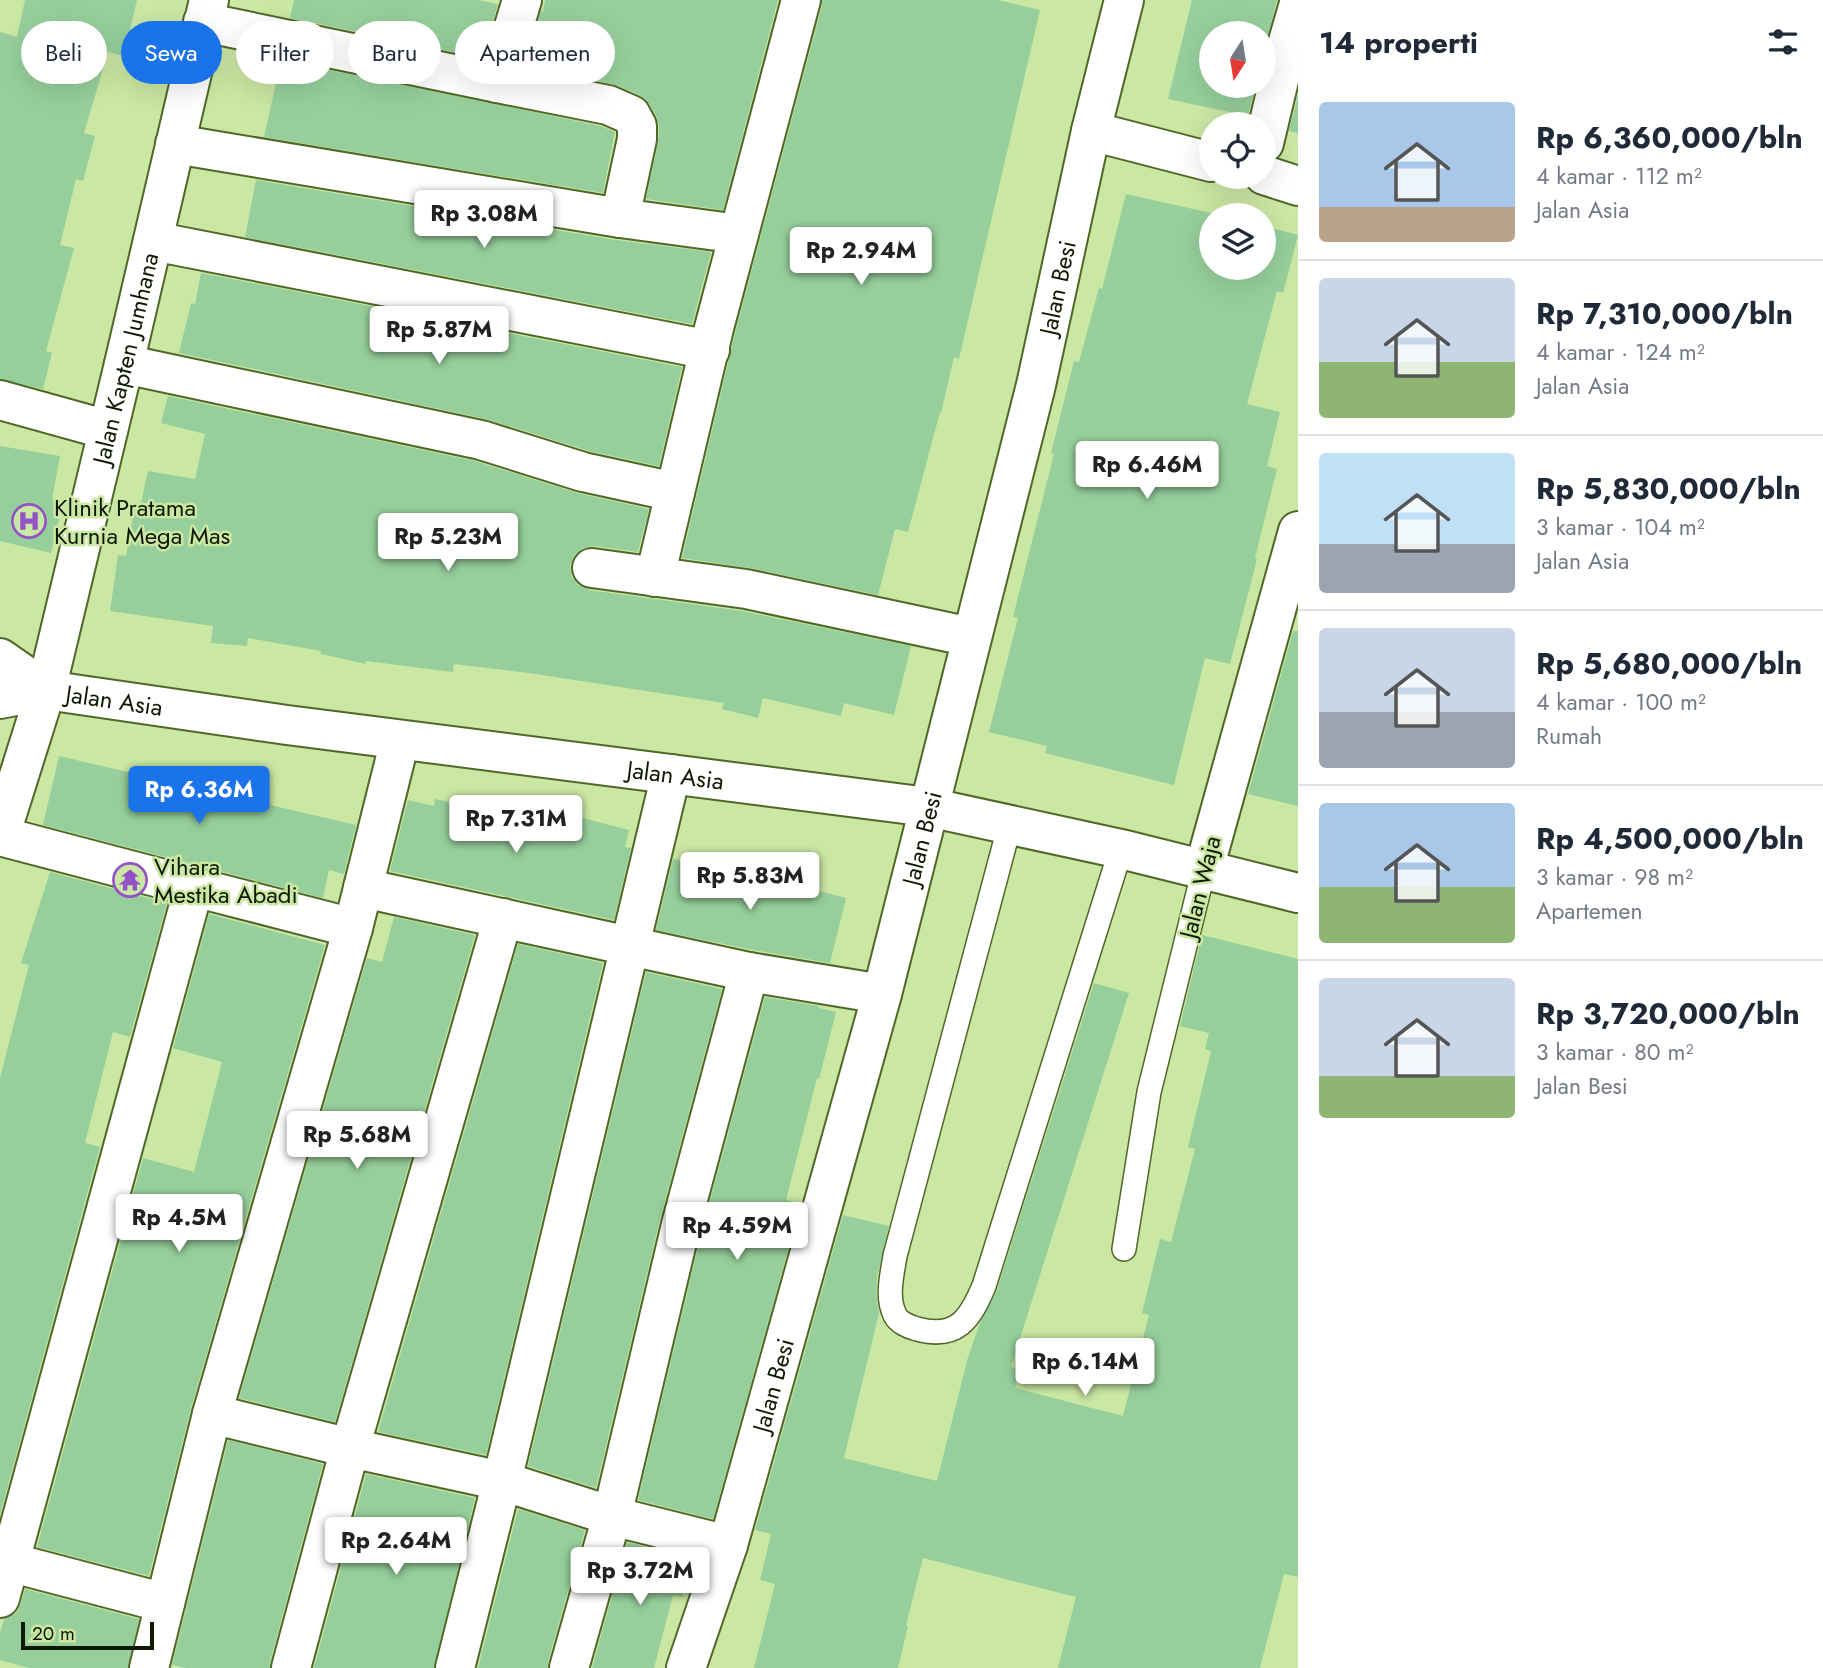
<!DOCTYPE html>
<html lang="id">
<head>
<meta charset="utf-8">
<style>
	:root { --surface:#fff; --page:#f2f2f3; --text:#1f2937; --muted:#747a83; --line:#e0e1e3; --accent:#1a73e8 }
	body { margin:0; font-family:Jost,sans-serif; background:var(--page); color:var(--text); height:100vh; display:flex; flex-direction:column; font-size:26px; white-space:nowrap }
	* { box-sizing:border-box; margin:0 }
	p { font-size:23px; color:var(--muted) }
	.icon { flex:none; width:38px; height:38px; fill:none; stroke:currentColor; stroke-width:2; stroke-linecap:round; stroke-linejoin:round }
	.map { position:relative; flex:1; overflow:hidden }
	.panel { display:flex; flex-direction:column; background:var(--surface); width:525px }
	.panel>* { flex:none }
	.hud { position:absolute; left:21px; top:21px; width:665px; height:63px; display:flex; gap:14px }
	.needle { width:46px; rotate:192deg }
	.fabs { position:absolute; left:1199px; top:21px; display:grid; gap:14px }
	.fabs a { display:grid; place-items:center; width:77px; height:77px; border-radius:50%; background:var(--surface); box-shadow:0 7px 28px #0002; font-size:35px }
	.scale { position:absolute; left:21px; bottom:18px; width:133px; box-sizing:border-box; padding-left:7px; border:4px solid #0f1801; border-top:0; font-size:19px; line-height:24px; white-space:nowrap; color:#0f1801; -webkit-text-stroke:5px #cae7a3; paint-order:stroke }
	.price { position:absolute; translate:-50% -60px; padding:0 16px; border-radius:7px; background:#fff; color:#222; font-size:23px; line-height:46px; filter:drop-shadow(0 2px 4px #0008) }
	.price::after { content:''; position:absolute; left:50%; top:42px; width:21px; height:16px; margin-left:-10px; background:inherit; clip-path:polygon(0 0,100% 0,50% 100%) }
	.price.selected { background:var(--accent); color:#fff }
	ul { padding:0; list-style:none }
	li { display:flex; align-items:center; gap:21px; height:175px; padding:0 21px }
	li+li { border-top:2px solid var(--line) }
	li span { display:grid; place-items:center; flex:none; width:196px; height:140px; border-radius:7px; color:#555 }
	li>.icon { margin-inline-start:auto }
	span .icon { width:84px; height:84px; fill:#fffc; stroke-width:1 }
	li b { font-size:30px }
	h2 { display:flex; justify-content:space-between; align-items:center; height:84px; padding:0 21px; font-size:30px }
	.pill { padding:0 24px; border-radius:32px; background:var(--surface); box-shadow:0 7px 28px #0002; font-size:24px; line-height:63px }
	.pill.selected { background:var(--accent); color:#fff }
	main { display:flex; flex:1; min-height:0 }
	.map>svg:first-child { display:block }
	.building { fill:#97cf9c }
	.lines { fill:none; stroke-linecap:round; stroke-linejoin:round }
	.service-casing { stroke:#4f6727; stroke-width:26 }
	.minor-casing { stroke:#4f6727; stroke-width:42 }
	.tertiary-casing { stroke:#4f6727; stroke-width:42 }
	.secondary-casing { stroke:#4f6727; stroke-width:42 }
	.service { stroke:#fff; stroke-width:23 }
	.minor { stroke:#fff; stroke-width:38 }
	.tertiary { stroke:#fff; stroke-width:38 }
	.secondary { stroke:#fff; stroke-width:38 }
	.labels { text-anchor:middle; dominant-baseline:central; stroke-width:5; stroke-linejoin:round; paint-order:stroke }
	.street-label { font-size:24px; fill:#0f1801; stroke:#cae7a3 }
	.poi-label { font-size:24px; fill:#0f1801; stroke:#cae7a3; text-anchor:start }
</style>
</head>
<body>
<main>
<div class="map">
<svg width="1298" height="1668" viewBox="0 0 1298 1668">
	<rect width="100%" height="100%" fill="#cae7a3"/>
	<g class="building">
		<path d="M25,0H137L124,56L108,52L84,133L95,136L83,181L76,179L60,245L74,248L46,351L52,353L43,389L0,379V32L17,37Z"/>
		<path d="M294,0H478L498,4L482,58L290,18Z"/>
		<path d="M545,0H778L723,210L646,199L658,143L659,126L656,116L650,105L640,95L612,84L525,66L541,11L543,12Z"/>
		<path d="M822,0H998L1040,10L959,359L954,357L941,413L940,412L908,532L895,529L878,595L750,568L682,558L735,333L822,6Z"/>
		<path d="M1192,0H1277L1264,51V33H1211V86H1255L1248,116L1168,99Z"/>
		<path d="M281,60L601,126L615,132L603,193L264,137Z"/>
		<path d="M1298,95V133L1289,131Z"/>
		<path d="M256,180L616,240L711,252L692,324L245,237Z"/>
		<path d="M1126,194L1220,215H1211V268H1264V226L1298,235L1283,293L1277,291L1247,404L1280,412L1267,466L1277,469L1255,558L1257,559L1230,664L1205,658L1174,785L1045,753L1047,746L989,732L1018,618L1013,617L1054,454L1051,453L1074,361L1079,362L1099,288L1102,289Z"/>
		<path d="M201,273L682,367L659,466L589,451L486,419L179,353L191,303L195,304Z"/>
		<path d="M168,396L475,461L577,493L649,509L638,552L594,546L584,548L575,554L570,566L572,577L578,585L589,590L742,611L911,646L894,715L844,703L841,716L763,698L758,718L722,709L724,703L529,673L454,664L453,672L366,661V664L321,654V651L248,638L247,646L211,643L213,626L110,611L118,555L126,556L135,506L140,507L148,471L195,479L205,434L161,423Z"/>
		<path d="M0,446L60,456L52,499L63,502L51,553L0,541Z"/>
		<path d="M1293,631H1298V806L1248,794Z"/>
		<path d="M59,756L356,825L344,874L329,870L323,898L43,825Z"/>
		<path d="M435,799L496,812L499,804L564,823L567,814L629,830L625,847L631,848L614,920L390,871L408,800L434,806Z"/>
		<path d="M673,859L734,873L735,870L846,898L830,963L753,950L656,930Z"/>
		<path d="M50,872L167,903L130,1037L113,1032L85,1143L100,1147L0,1515V1078L29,965L21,963Z"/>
		<path d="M209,914L325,945L191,1408L149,1576L37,1547L143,1158L194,1172L222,1062L173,1048Z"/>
		<path d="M394,917L475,935L335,1422L239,1398L367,958L382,962Z"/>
		<path d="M1202,935L1298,959V1577L1284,1574L1260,1668H1058L1076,1597L923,1558L906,1625L908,1626L898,1668H754L775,1584L760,1580L771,1534L755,1530L843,1215L889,1226L877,1277L876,1294L879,1313L844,1458L937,1481L968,1357L980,1323L997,1290L1094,983L1129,993L1011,1367L1019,1369L1015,1388L1123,1416L1149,1315L1142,1313L1160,1239L1171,1242L1195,1149L1188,1147L1211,1051L1205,1049L1209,1033L1180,1026Z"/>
		<path d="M518,944L603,963L486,1455L378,1432Z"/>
		<path d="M646,972L722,989L660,1219L596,1488L528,1466Z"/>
		<path d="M765,997L819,1006V1008L836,1012L819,1079L817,1078L786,1200L801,1204L713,1519L638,1500L702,1230Z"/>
		<path d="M228,1440L323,1464L270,1662V1668H186L172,1665Z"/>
		<path d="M366,1474L475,1498L434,1668H314Z"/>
		<path d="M518,1509L585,1530L548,1662V1668H478Z"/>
		<path d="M627,1542L691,1558L682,1597L673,1595L654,1668H592Z"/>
		<path d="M25,1589L139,1619L128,1668H29L0,1660V1633L4,1619L16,1613L21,1604Z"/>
	</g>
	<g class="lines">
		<g class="service-casing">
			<g id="service">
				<path d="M1010,824L895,1256C892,1275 886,1297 895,1315C898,1322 909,1327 917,1329C957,1340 970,1319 984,1286L1121,849"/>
				<path d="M1124,1249L1149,1092L1204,869"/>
			</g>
		</g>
		<g class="minor-casing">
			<g id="minor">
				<path d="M203,22L497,83L608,105L631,115L637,126V139L620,218L739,234"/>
				<path d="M497,83L522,0"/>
				<path d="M1091,131L1211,162"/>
				<path d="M1264,143L1289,38L1298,7"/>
				<path d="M175,144L620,218"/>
				<path d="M1264,175L1298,186"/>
				<path d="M153,241L710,350"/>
				<path d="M124,364L481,440L583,472L675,492"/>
				<path d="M0,400L108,430"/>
				<path d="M592,568L746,589L971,637"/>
				<path d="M655,577L714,328L801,0"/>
				<path d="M0,836L194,887"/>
				<path d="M0,836L46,690"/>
				<path d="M1204,869L1298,531"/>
				<path d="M363,888C492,915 620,945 749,972"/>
				<path d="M212,1414L350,1448L502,1481L612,1516L728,1545"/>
				<path d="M9,1562L165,1603"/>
				<path d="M0,1598L194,887L353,928"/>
				<path d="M149,1668L212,1414L353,928L400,740"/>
				<path d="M291,1668L350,1448L503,918"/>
				<path d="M455,1668L502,1481L671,774"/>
				<path d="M569,1668L612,1516L681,1225L749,972L882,994"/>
				<path id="s1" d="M686,1668L728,1545L882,994L1036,385L1091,131L1124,0"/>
			</g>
		</g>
		<g class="tertiary-casing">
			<g id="tertiary">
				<path id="s2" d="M46,690L124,364L209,0"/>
			</g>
		</g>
		<g class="secondary-casing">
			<g id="secondary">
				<path d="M0,658L46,690"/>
				<path id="s3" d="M0,699L46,690L287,725L928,807L1121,849L1298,893"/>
			</g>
		</g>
		<use href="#service" class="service"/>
		<use href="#minor" class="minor"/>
		<use href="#tertiary" class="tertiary"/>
		<use href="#secondary" class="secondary"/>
	</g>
	<defs>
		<g id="hospital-ring" transform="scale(1.75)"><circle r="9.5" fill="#cae7a3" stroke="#9352c8" stroke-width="1.5"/><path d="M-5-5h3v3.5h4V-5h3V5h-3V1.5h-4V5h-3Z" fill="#9352c8"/></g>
		<g id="temple-ring" transform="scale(1.75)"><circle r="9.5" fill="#cae7a3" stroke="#9352c8" stroke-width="1.5"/><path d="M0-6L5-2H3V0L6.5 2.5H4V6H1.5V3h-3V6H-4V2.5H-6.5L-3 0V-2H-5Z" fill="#9352c8"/></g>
	</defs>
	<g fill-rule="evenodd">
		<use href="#hospital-ring" x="29" y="521"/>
		<use href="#temple-ring" x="130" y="880"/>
	</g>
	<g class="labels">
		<g class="street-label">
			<text stroke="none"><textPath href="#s1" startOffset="1430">Jalan Besi</textPath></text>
			<text stroke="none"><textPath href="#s2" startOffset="341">Jalan Kapten Jumhana</textPath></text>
			<text stroke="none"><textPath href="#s3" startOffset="116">Jalan Asia</textPath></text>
			<text stroke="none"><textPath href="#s3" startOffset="682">Jalan Asia</textPath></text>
			<text stroke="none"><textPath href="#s1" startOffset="863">Jalan Besi</textPath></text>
			<text transform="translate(1200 887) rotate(-76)">Jalan Waja</text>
			<text stroke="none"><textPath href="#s1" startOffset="296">Jalan Besi</textPath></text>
		</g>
		<g class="poi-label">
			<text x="54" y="507">Klinik Pratama<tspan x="54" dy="28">Kurnia Mega Mas</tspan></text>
			<text x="154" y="866">Vihara<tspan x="154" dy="28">Mestika Abadi</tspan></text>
		</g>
	</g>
</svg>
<div class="fabs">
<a><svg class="needle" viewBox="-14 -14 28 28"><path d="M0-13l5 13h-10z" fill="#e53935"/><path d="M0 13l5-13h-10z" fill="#747a83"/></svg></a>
<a><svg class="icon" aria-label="locate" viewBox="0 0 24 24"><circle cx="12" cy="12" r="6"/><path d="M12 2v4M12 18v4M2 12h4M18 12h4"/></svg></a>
<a><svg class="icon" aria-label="layers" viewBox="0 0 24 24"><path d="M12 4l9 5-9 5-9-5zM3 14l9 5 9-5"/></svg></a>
</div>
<div class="scale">20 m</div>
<b class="price" style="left:484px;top:250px">Rp 3.08M</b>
<b class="price" style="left:861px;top:287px">Rp 2.94M</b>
<b class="price" style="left:439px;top:366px">Rp 5.87M</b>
<b class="price" style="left:1147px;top:501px">Rp 6.46M</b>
<b class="price" style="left:448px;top:573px">Rp 5.23M</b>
<b class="price selected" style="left:199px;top:826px">Rp 6.36M</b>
<b class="price" style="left:516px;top:855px">Rp 7.31M</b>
<b class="price" style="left:750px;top:912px">Rp 5.83M</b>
<b class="price" style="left:357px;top:1171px">Rp 5.68M</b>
<b class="price" style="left:179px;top:1254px">Rp 4.5M</b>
<b class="price" style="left:737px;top:1262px">Rp 4.59M</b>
<b class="price" style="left:1085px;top:1398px">Rp 6.14M</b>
<b class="price" style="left:396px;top:1577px">Rp 2.64M</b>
<b class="price" style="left:640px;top:1607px">Rp 3.72M</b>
<div class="hud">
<a class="pill">Beli</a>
<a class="pill selected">Sewa</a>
<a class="pill">Filter</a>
<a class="pill">Baru</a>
<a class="pill">Apartemen</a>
</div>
</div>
<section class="panel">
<h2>14 properti<svg class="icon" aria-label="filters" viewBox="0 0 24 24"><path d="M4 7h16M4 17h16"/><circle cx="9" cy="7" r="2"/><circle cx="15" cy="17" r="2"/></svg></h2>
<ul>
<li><span style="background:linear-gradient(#a9c7e8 75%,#b9a48a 0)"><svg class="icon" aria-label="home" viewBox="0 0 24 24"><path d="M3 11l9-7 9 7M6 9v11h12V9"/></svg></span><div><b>Rp 6,360,000/bln</b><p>4 kamar · 112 m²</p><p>Jalan Asia</p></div></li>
<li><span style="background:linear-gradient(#c9d6e8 60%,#8fb573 0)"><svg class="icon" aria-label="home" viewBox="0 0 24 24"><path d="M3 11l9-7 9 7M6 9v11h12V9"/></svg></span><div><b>Rp 7,310,000/bln</b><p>4 kamar · 124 m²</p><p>Jalan Asia</p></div></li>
<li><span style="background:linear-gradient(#bfe0f5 65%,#9aa5b1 0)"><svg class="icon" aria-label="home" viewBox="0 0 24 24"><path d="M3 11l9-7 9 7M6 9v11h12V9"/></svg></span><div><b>Rp 5,830,000/bln</b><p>3 kamar · 104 m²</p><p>Jalan Asia</p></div></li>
<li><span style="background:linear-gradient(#c9d6e8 60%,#9aa5b1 0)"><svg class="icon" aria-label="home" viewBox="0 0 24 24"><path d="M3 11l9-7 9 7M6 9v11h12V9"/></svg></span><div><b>Rp 5,680,000/bln</b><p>4 kamar · 100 m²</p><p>Rumah</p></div></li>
<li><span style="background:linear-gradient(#a9c7e8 60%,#8fb573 0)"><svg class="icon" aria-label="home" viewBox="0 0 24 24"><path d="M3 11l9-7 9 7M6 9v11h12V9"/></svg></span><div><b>Rp 4,500,000/bln</b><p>3 kamar · 98 m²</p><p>Apartemen</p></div></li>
<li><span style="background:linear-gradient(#c9d6e8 70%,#8fb573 0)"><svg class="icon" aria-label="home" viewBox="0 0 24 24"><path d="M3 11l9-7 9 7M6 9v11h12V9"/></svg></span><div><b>Rp 3,720,000/bln</b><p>3 kamar · 80 m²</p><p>Jalan Besi</p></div></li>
</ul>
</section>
</main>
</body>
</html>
